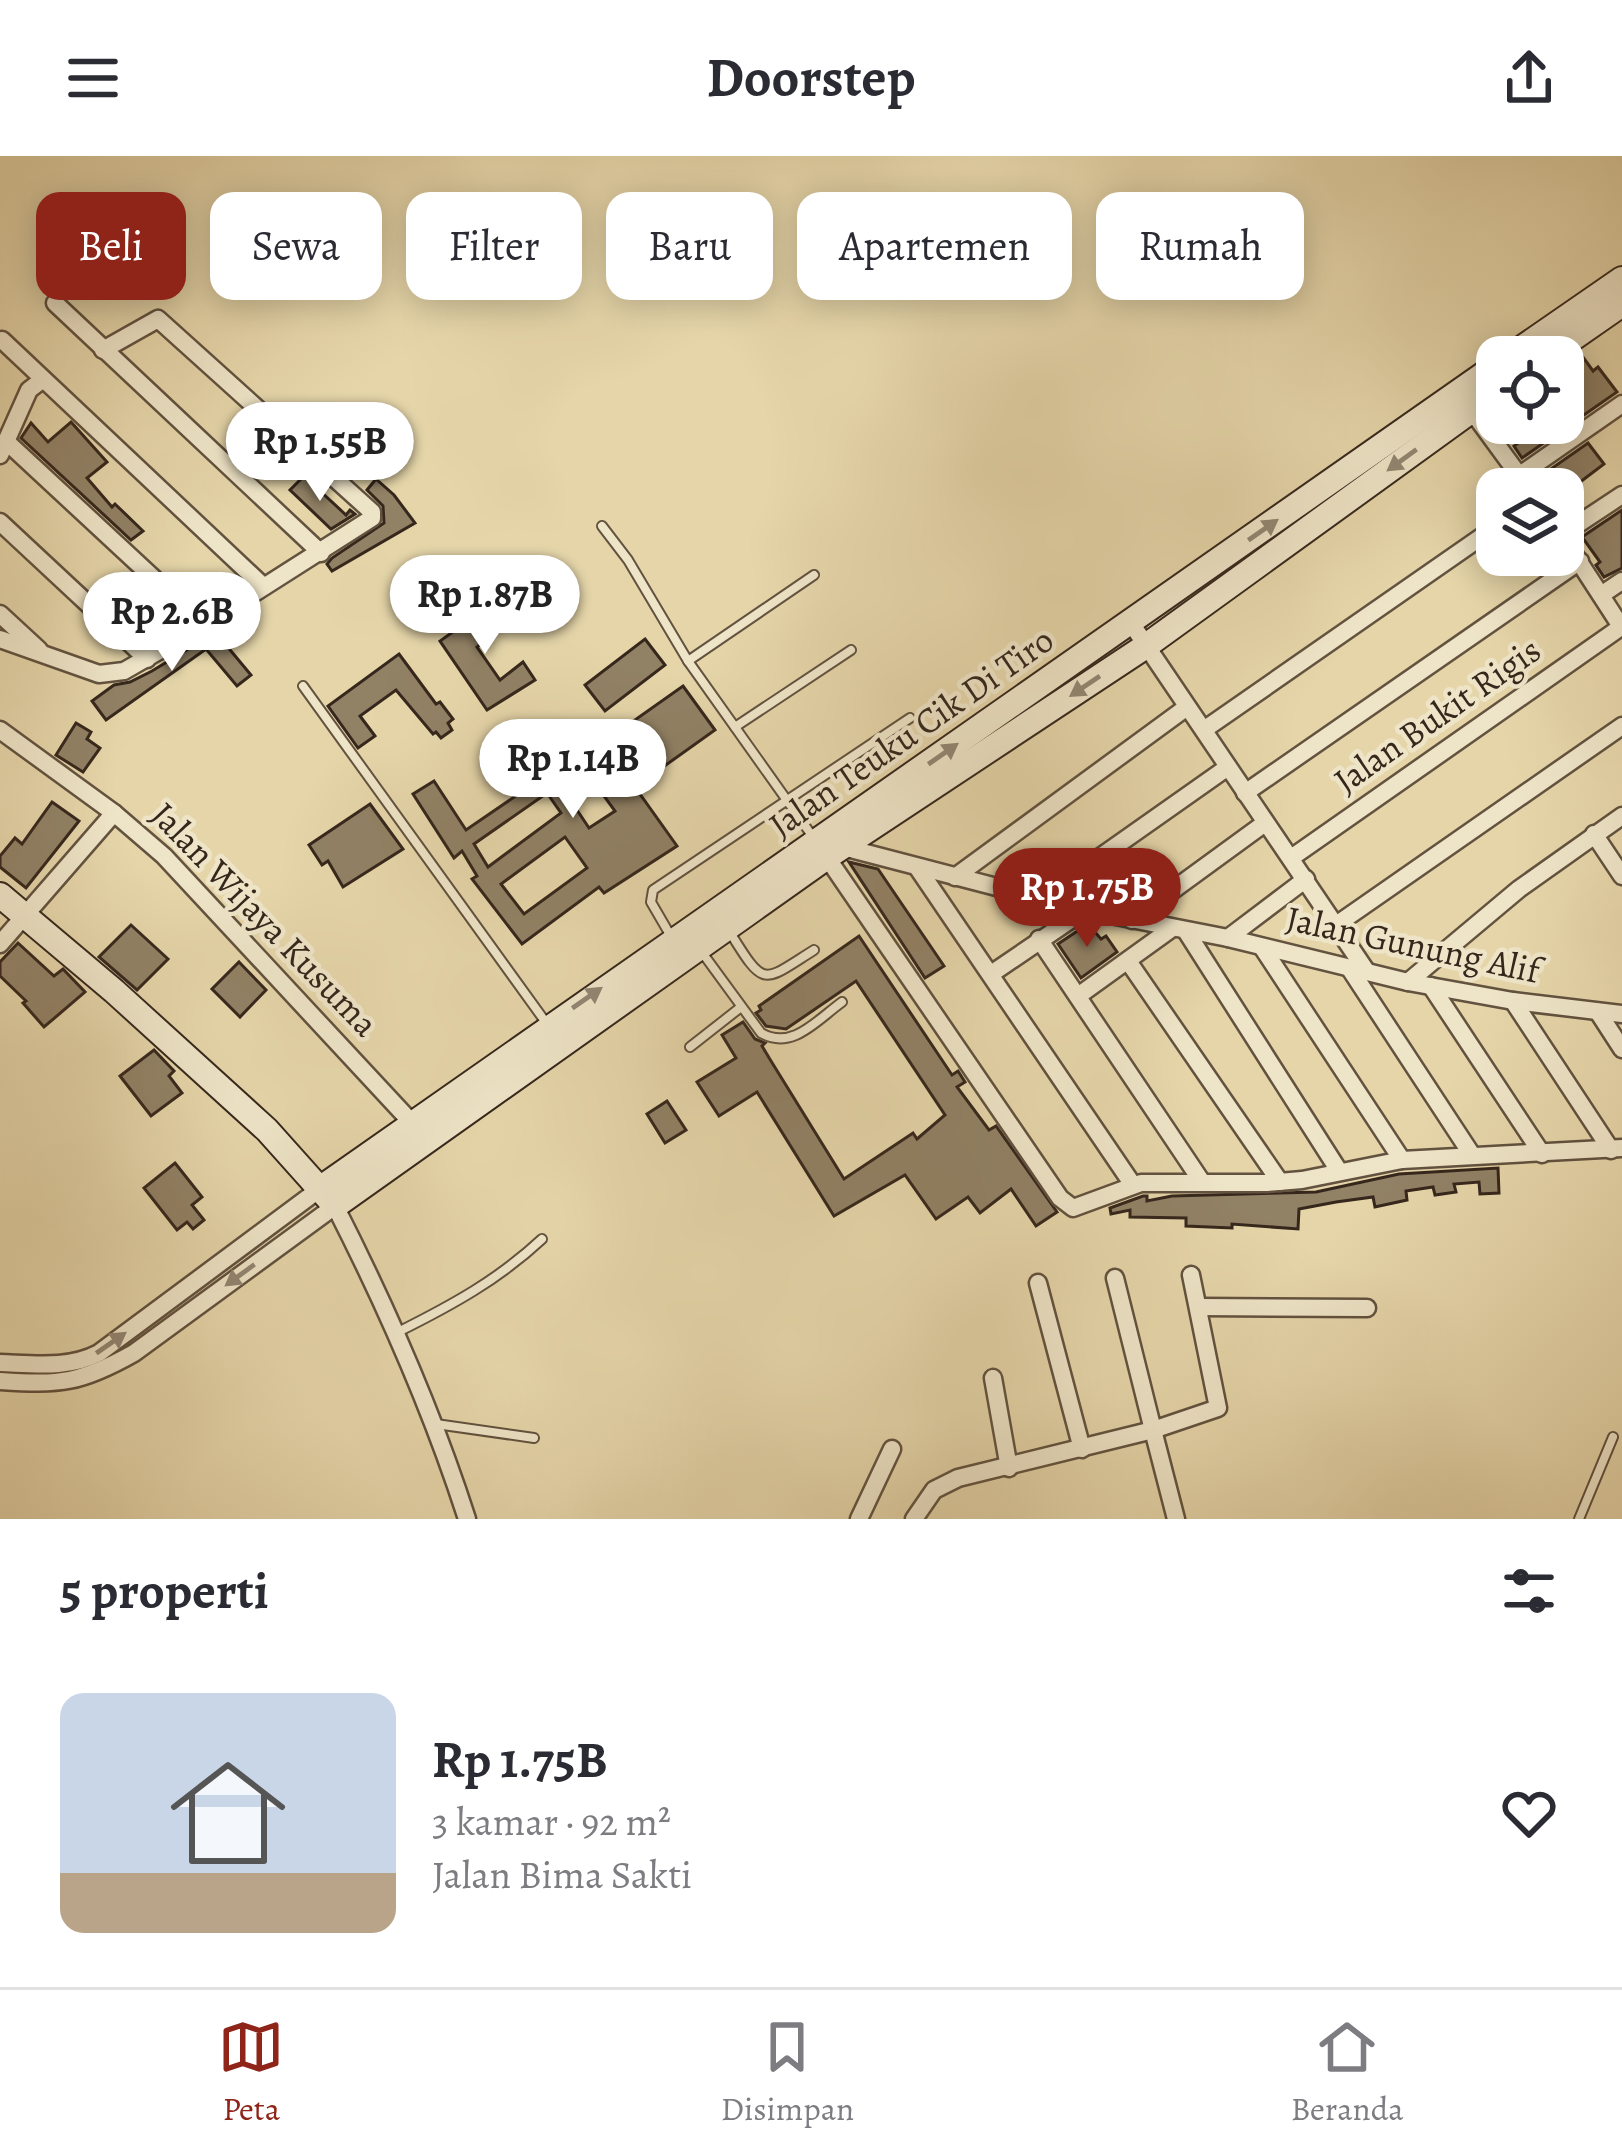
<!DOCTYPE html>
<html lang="id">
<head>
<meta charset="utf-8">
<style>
	:root { --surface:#fff; --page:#f2f2f3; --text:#2b2b33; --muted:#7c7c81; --line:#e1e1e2; --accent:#8f2418 }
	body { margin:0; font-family:Alegreya,serif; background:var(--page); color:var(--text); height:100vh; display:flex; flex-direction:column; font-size:45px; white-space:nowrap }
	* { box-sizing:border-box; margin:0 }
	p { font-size:39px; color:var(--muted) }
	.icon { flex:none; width:66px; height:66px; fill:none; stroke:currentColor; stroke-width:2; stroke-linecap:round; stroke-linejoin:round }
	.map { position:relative; height:1363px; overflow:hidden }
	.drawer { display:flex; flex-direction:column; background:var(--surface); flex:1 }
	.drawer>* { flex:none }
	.guide { position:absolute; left:36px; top:36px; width:1551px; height:108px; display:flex; gap:24px }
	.tools { position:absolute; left:1476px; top:180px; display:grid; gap:24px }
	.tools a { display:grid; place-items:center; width:108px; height:108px; border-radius:24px; background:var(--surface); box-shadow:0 6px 30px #0003; font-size:60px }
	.price { position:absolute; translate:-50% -102px; padding:0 27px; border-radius:42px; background:#fff; color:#222; font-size:39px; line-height:78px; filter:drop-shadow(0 3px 6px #0008) }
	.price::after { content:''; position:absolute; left:50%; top:72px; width:36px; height:27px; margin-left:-18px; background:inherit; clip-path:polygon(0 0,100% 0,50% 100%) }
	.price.active { background:var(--accent); color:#fff }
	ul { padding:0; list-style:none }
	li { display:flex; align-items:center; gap:36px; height:300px; padding:0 60px }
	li+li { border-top:3px solid var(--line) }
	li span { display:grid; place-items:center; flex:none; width:336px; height:240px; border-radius:24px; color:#555 }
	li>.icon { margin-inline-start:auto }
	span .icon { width:144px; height:144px; fill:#fffc; stroke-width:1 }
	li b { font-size:51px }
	h2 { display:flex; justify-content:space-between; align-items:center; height:144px; padding:0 60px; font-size:51px }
	.tag { padding:0 42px; border-radius:24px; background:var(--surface); box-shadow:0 6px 30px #0003; font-size:42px; line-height:108px }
	.tag.active { background:var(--accent); color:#fff }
	header { display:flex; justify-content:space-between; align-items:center; height:156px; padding:0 60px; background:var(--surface); font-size:54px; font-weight:600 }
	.menu { display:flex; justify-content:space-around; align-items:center; height:168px; border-top:3px solid var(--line); background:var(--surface); font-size:33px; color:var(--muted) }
	.menu a { display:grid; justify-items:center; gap:6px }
	.menu .active { color:var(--accent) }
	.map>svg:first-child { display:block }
	.building { fill:#918165; stroke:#36271c; stroke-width:3; fill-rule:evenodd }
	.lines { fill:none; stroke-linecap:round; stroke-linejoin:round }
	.lane-casing { stroke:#62523f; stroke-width:12 }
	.street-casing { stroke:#62523f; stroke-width:21 }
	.secondary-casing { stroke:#36271c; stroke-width:28 }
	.lane { stroke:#eee4c7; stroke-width:8 }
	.street { stroke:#eee4c7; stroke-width:16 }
	.secondary { stroke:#eee4c7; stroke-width:24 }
	.oneway { fill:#928672 }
	.labels { text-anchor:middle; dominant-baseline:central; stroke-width:9; stroke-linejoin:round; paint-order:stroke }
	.street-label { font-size:36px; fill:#36271c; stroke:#eee4c7 }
</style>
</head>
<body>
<header><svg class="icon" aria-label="menu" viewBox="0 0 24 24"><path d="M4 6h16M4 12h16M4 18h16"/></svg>Doorstep<svg class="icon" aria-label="share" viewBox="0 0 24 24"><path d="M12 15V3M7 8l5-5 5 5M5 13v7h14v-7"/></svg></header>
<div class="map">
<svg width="1622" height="1363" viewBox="0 0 1622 1363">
	<rect width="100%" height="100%" fill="#e5d5a9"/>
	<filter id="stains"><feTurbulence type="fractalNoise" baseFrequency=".00167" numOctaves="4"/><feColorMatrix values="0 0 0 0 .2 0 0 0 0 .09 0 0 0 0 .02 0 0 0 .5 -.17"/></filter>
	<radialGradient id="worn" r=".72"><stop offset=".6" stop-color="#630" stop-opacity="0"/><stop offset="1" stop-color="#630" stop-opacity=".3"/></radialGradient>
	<g class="building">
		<path d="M1580,197L1593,215L1598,211L1617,236L1522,302L1514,290L1540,271L1537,267H1563V209Z"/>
		<path d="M71,266L107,306L87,322L112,351L115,348L143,375L131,384L21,282L31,267L48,286Z"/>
		<path d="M1588,287L1604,308L1571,333H1546L1538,322Z"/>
		<path d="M304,320L346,359L350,354L355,358L331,373L290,334Z"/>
		<path d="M376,323L394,339L415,367L332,415L327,408L332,402L384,367L383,350L367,334Z"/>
		<path d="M1622,354V412L1604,421L1596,409L1600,406L1582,381Z"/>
		<path d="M499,443L513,463L477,491L500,524L523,506L535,524L487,554L440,485Z"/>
		<path d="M228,469L233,475L221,483L251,519L237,530L206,493L106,564L92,545L114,529L130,526L152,515Z"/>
		<path d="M645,483L665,509L605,555L585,529Z"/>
		<path d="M399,498L436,548L440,546L453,563L448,567L452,574L441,582L436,576L433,578L396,534L360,560L375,580L358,592L328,550Z"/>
		<path d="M683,530L715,574L635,631L677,690L604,737L599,731L522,788L472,723L477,720L462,695L454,702L413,638L434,625L466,674L558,611L554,606L587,583L594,593ZM591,622L615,655L589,672L567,639ZM547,637L561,657L488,711L474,688ZM565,681L587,712L524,758L501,728Z"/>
		<path d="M76,567L91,576L87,583L100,592L83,616L56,599Z"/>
		<path d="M52,646L79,665L26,732L0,711V700L15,682L22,688Z"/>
		<path d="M370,648L403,693L343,731L328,705L322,709L309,689Z"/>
		<path d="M849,706L878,713L944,810L925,822Z"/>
		<path d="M1088,768L1101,783L1106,780L1117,796L1081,822L1058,788Z"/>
		<path d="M131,769L168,803L137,834L99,801Z"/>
		<path d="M859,780L952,919L958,915L965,926L957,931L989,974L996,970L1057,1056L1036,1070L1011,1033L980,1057L968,1041L936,1063L905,1019L834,1060L757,936L719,960L697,926L736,902L722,879L743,866L755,883L765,887L762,890L771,905L844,1023L913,977L917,983L945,959L856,825L786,873L766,870L756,857L761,854L759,850Z"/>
		<path d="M18,787L54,820L63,813L85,836L44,871L23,847L26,845L0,820V806Z"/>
		<path d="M239,806L266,834L240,861L212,833Z"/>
		<path d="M154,894L174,915L169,920L182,937L151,960L120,920Z"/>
		<path d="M667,945L686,974L665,987L647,958Z"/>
		<path d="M175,1007L202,1041L192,1049L204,1064L193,1073L187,1066L177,1074L144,1032Z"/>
		<path d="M1498,1012L1499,1037L1480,1038L1479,1026L1454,1028L1456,1036L1435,1039L1433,1031L1406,1035L1407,1044L1375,1051L1373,1041L1336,1046L1299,1053L1298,1073L1232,1068V1072L1186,1070V1062L1130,1061V1054L1111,1058L1110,1052L1143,1040H1147V1045L1172,1040L1316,1036L1399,1018Z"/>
	</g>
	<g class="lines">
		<g class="lane-casing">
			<g id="lane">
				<path d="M602,370L628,404L688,505L813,681"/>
				<path d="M688,505L814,419"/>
				<path d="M303,530L547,868"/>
				<path d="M735,571L851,494"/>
				<path d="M669,777L651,746L653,734L910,562"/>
				<path d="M731,778C765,833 763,826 814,794"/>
				<path d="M701,795L761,877C792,895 817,864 842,846"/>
				<path d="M690,891L741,851"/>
				<path d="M398,1176C452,1149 498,1124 542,1083"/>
				<path d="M436,1268L534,1282"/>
				<path d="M1579,1363L1613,1281"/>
			</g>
		</g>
		<g class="street-casing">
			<g id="street">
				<path d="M55,147L321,397"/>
				<path d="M2,184L263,430"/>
				<path d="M1466,247L1529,333"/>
				<path d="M8,287L204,469"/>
				<path d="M0,299L29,234L42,224"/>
				<path d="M1520,319L1622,248"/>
				<path d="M0,366L147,503"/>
				<path d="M1563,378L1622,339"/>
				<path d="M1563,381L1622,472"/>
				<path d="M1601,439L1622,425"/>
				<path d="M0,458L39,494"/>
				<path d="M1131,467L1367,816"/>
				<path d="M0,483L99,518L124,515L204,469L372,362V356L158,163L103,194"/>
				<path d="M1205,573L1497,370"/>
				<path d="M0,574L114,657L164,700L413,968"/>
				<path d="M1245,637L1580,405"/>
				<path d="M1594,678L1622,720"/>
				<path d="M843,691L1085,754L1228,782L1408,826L1513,845L1622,858"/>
				<path d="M824,697L1060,1042L1073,1052L1141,1027H1267L1302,1024L1402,1004L1622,992"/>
				<path d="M1291,702L1621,471"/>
				<path d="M917,711L1133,1029"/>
				<path d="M955,721L1187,551"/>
				<path d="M1042,742L1228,611"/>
				<path d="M1132,764L1265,667"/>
				<path d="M1336,769L1622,570"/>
				<path d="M1186,775L1339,1015"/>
				<path d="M1228,782L1306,723"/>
				<path d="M1039,783L1202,1026"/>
				<path d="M0,788L114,657"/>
				<path d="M1262,791L1402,1004"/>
				<path d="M1128,805L1280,1026"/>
				<path d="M1350,813L1472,999"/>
				<path d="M991,818L1085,754"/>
				<path d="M1408,826L1519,733L1622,660"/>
				<path d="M1431,830L1542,998"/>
				<path d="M1078,840L1171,773"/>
				<path d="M1513,845L1611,994"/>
				<path d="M1598,856L1622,893"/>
				<path d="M1115,1122L1153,1274L1218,1252L1191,1119"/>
				<path d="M1038,1127L1082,1293"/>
				<path d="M1200,1151L1367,1152"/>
				<path d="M0,1207C33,1208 69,1213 99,1197L321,1032"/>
				<path d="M993,1222L1009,1312"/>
				<path d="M0,1225C61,1229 81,1227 134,1197L335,1050C387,1152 432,1254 467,1363"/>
				<path d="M859,1363L892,1293"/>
				<path d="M914,1363L934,1334L958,1322L1153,1274L1176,1363"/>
			</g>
		</g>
		<g class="secondary-casing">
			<g id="secondary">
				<path d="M1509,201L1622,123"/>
				<path d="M1546,201L1622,148"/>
				<path d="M0,739L114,835L267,974L335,1050L827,701L1146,490L1497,236"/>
				<path d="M321,1032C711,755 1104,482 1497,209"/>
			</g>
		</g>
		<use href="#lane" class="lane"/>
		<use href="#street" class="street"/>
		<use href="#secondary" class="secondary"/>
	</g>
	<defs><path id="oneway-solid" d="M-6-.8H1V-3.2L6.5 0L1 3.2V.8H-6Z" transform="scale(3)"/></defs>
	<g class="oneway">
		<use href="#oneway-solid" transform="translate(1402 304) rotate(144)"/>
		<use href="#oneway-solid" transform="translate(1263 374) rotate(-35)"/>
		<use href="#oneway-solid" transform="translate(1085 530) rotate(146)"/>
		<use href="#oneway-solid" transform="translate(943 598) rotate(-35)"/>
		<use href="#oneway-solid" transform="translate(587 842) rotate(-35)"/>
		<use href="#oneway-solid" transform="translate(240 1119) rotate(144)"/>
		<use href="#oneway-solid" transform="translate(111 1187) rotate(-35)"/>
	</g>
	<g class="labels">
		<g class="street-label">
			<text transform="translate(1437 559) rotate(-35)">Jalan Bukit Rigis</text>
			<text transform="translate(911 576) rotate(-35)">Jalan Teuku Cik Di Tiro</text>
			<text transform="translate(265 763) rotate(46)">Jalan Wijaya Kusuma</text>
			<text transform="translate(1413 788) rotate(12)">Jalan Gunung Alif</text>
		</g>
	</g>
	<rect width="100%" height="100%" filter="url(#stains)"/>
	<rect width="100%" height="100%" fill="url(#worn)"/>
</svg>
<div class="tools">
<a><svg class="icon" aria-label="locate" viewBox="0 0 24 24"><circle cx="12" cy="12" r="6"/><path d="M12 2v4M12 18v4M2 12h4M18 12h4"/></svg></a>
<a><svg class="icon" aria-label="layers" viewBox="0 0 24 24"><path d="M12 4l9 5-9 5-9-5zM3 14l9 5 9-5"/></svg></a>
</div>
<b class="price" style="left:320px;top:348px">Rp 1.55B</b>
<b class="price" style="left:485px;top:501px">Rp 1.87B</b>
<b class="price" style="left:172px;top:518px">Rp 2.6B</b>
<b class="price" style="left:573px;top:665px">Rp 1.14B</b>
<b class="price active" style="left:1087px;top:794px">Rp 1.75B</b>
<div class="guide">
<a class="tag active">Beli</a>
<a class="tag">Sewa</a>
<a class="tag">Filter</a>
<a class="tag">Baru</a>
<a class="tag">Apartemen</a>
<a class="tag">Rumah</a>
</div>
</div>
<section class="drawer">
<h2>5 properti<svg class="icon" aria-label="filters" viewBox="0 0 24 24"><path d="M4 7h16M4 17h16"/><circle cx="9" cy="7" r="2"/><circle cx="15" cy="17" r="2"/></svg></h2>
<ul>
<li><span style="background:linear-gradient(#c9d6e8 75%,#b9a48a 0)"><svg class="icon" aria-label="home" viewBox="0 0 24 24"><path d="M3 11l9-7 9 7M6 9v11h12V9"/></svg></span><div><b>Rp 1.75B</b><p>3 kamar · 92 m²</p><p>Jalan Bima Sakti</p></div><svg class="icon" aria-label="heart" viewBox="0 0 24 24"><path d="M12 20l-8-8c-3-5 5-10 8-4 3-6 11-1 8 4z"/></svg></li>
</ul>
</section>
<nav class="menu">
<a class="active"><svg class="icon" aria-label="map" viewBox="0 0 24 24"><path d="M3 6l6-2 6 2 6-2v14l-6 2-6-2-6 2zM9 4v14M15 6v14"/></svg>Peta</a>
<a><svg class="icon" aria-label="saved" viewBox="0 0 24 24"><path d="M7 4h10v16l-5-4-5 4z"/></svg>Disimpan</a>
<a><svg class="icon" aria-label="home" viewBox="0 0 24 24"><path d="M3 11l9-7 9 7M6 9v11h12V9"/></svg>Beranda</a>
</nav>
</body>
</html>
